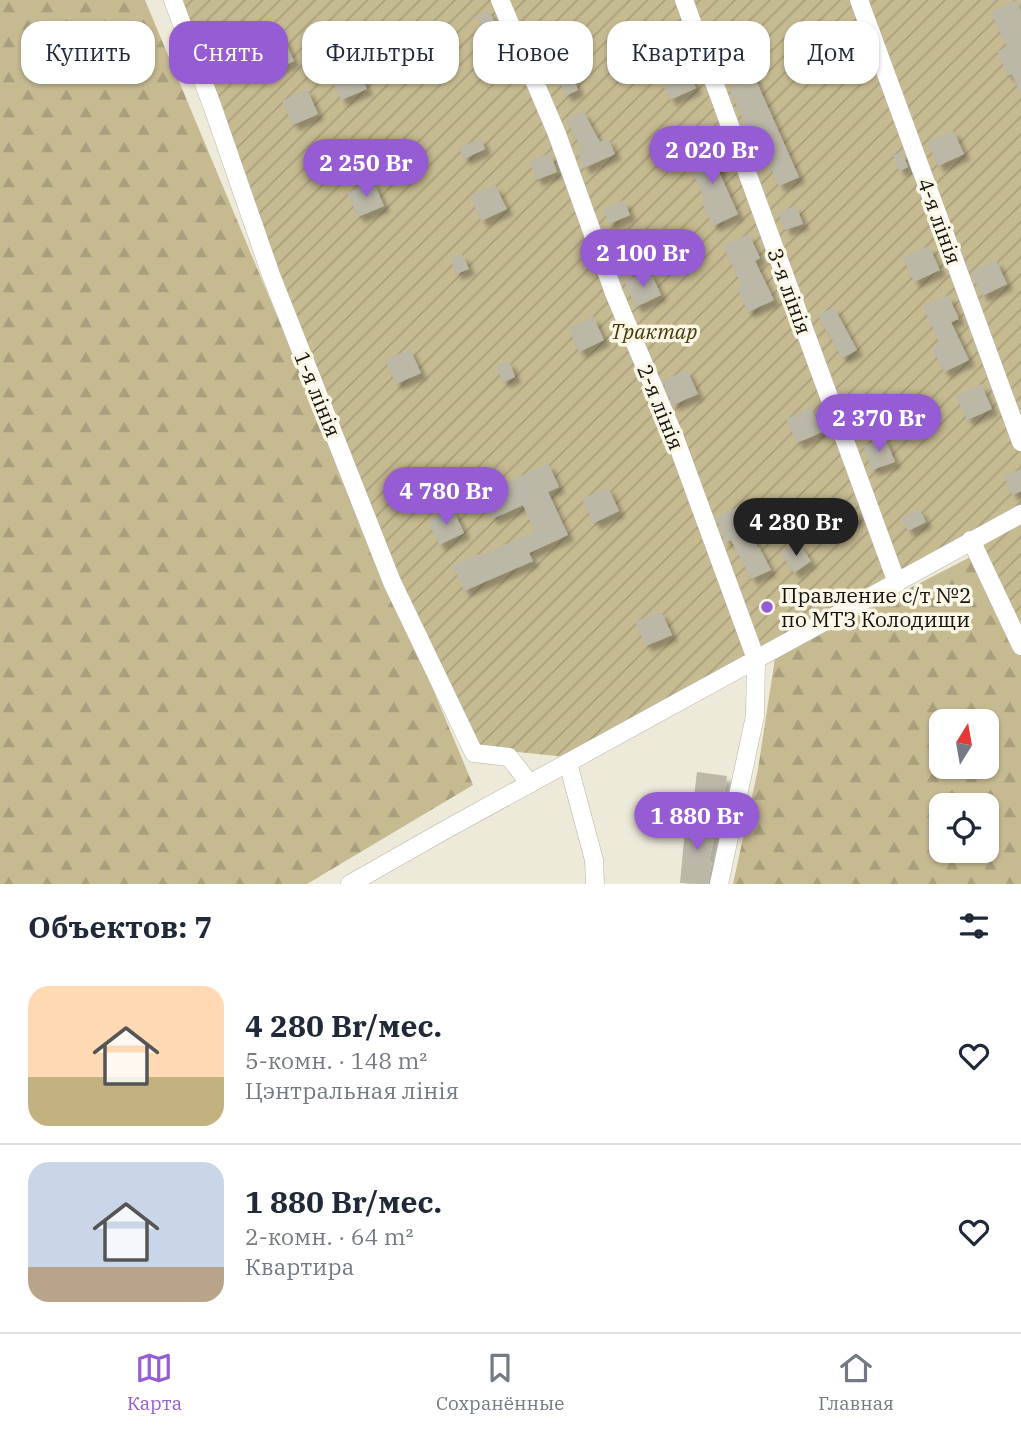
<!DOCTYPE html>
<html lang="ru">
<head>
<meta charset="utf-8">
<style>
	:root { --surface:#fff; --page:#f2f2f3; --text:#1f2937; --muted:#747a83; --line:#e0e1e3; --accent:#965cd4 }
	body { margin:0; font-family:"IBM Plex Serif",serif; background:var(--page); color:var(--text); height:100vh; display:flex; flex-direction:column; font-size:26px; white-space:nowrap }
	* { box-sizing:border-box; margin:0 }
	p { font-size:23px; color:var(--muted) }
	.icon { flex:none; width:38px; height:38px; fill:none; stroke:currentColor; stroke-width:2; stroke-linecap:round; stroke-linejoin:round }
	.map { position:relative; height:884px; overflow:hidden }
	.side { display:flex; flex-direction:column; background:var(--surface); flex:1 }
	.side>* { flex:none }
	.hud { position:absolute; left:21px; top:21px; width:980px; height:63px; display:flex; gap:14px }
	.needle { width:46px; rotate:11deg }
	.fabs { position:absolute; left:929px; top:709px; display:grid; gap:14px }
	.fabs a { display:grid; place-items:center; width:70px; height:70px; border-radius:14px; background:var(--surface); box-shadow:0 2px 5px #0004; font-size:35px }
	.price { position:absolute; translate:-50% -60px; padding:0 16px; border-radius:24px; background:var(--accent); color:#fff; font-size:23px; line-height:46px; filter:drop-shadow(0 2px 4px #0008) }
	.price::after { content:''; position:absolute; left:50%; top:42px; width:21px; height:16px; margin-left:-10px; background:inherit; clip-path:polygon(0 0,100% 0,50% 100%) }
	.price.active { background:#222; color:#fff }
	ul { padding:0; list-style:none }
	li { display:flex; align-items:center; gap:21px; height:175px; padding:0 28px }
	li+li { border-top:2px solid var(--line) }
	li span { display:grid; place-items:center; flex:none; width:196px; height:140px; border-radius:21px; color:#555 }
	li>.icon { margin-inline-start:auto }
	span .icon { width:84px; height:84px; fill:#fffc; stroke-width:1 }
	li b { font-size:30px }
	h2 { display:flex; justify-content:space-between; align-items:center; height:84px; padding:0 28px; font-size:30px }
	.pill { padding:0 24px; border-radius:21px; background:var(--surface); box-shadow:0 2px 5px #0004; font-size:24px; line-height:63px }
	.pill.active { background:var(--accent); color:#fff }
	.dock { display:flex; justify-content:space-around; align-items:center; height:98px; border-top:2px solid var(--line); background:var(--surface); font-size:19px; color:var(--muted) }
	.dock a { display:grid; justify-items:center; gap:4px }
	.dock .active { color:var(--accent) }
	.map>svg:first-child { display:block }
	.forest { fill:url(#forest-firs); fill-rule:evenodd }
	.garden { fill:url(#garden-furrows) }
	.building { fill:#bcb8a8; filter:url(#shadow) }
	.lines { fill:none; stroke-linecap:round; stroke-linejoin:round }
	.street-casing { stroke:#b7b3a3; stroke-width:19 }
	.street { stroke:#fff; stroke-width:18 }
	.poi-dot { fill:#965cd4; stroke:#fbf7e6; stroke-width:2.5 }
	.labels { text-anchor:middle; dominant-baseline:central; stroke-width:7; stroke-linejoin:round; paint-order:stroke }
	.street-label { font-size:21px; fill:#14130d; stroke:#fbf7e6 }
	.park-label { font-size:21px; font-style:italic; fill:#44390d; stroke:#fbf7e6 }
	.poi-label { font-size:21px; fill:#14130d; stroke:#fbf7e6; text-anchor:start }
</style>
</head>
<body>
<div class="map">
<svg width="1021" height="884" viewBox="0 0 1021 884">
	<defs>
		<pattern id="forest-firs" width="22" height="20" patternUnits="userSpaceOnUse" patternTransform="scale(1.75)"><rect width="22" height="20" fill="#c6ba91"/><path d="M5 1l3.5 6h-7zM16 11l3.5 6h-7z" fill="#a99f7c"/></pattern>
		<pattern id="garden-furrows" width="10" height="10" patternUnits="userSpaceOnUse" patternTransform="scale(1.75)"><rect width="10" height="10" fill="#c6ba91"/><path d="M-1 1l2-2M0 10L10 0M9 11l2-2" fill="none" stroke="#a99f7c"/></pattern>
		<filter id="shadow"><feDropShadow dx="6" dy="6" stdDeviation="2" flood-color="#0004"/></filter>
	</defs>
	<rect width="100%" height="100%" fill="#eeead9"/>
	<g class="forest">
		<path d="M0,0H145L473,785L307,884H0Z"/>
		<path d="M978,553L1021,646V884H733L758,769L775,658ZM942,721H987V766H942ZM942,805H987V850H942Z"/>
	</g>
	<path class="garden" d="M179,0H1021V632L974,532L567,757L478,748L398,580L276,273Z"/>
	<g class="building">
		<path d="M1016,0L1021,11V95L1012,74L1008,76L997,51L1007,47L991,12Z"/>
		<path d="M489,10L496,26L483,31L477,15Z"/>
		<path d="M440,25L450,48L422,59L413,37Z"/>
		<path d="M552,26L558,42L546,47L540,32Z"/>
		<path d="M752,32L760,55L747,60L799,177L779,186L764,154L760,156L729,88L738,84L723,42Z"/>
		<path d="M283,37L294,61L269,73L258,49Z"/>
		<path d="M685,64L696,88L670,100L659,76Z"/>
		<path d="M356,65L367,89L341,100L330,76Z"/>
		<path d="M572,75L578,90L566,96L559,80Z"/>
		<path d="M307,89L318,114L293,125L282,101Z"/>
		<path d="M583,111L600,142L608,138L615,154L584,168L577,152L582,150L566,120Z"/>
		<path d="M953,130L964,154L938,166L927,142Z"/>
		<path d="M481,138L485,149L464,159L459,148Z"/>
		<path d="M711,146L722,170L719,172L738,214L713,226L702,202L705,200L686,158Z"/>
		<path d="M902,152L908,167L899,171L893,155Z"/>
		<path d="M550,153L557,172L536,180L529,161Z"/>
		<path d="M373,181L384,206L358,217L347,193Z"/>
		<path d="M495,185L507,209L481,221L470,196Z"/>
		<path d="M624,200L630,215L609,224L603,209Z"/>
		<path d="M796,206L803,224L785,230L778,212Z"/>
		<path d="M749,234L760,258L755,261L774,300L748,312L737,288L742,286L723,246Z"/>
		<path d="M929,246L940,270L914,282L903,257Z"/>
		<path d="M462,254L469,269L456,274L450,259Z"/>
		<path d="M996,260L1007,284L982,296L971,272Z"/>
		<path d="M650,271L661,295L636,307L624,282Z"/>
		<path d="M948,295L959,319L951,322L969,360L944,372L932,348L940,344L923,306Z"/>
		<path d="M834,307L857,350L842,358L827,330L826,331L818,315Z"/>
		<path d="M593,316L604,340L579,352L568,328Z"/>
		<path d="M410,349L421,373L396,384L385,360Z"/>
		<path d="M509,361L515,377L503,382L496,366Z"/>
		<path d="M687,370L698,394L673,405L663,381Z"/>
		<path d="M981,384L992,409L967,420L956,396Z"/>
		<path d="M811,407L822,432L797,443L786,419Z"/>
		<path d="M885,438L895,462L872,470L863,446Z"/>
		<path d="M548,463L559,487L548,492L568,535L529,553L533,561L464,591L453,566L478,554L479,556L535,531L523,505L492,519L480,495Z"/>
		<path d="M1021,469V491L1012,495L1004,476Z"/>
		<path d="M608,487L619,511L594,523L582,499Z"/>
		<path d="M738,507L758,548L759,547L771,570L751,579L731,540L725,542L716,517Z"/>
		<path d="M854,507L859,519L833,532L827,520Z"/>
		<path d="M919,508L926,522L908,531L901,518Z"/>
		<path d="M453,509L464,533L439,545L428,520Z"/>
		<path d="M798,542L811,561L794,573L781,554Z"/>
		<path d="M661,611L672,635L646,646L635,622Z"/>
		<path d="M697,772L727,776L722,803L694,797Z"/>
		<path d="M686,818L717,823L709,861H712L708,884L680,883Z"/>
	</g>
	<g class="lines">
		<g class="street-casing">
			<g id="street">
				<path d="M173,0L213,108L271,275L392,582L474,753L509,757L530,784"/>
				<path d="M500,0L557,134L614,293L675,438L756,659L755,716L719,884"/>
				<path d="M684,0L897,583"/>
				<path d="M859,0L1021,442"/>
				<path d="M971,540L1021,646"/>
				<path d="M568,763L594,860L595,884"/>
				<path d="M350,884L445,830L1021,514"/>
			</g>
		</g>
		<use href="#street" class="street"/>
	</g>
	<circle class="poi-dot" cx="767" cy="607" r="7"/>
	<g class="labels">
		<g class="street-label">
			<text transform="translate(940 221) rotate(70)">4-я лінія</text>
			<text transform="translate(790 291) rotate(70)">3-я лінія</text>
			<text transform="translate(318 394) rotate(68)">1-я лінія</text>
			<text transform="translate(661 407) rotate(68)">2-я лінія</text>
		</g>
		<g class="park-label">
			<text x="654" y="331">Трактар</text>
		</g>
		<g class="poi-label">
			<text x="781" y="595">Правление с/т №2<tspan x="781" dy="24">по МТЗ Колодищи</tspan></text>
		</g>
	</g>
</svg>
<div class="fabs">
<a><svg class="needle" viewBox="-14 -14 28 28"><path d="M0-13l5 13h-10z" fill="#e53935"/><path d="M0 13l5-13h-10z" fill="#747a83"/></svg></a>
<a><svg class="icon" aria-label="locate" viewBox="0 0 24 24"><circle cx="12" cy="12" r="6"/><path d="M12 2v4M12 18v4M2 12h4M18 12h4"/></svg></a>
</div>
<b class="price" style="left:712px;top:186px">2 020 Br</b>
<b class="price" style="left:366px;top:199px">2 250 Br</b>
<b class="price" style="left:643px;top:289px">2 100 Br</b>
<b class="price" style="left:879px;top:454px">2 370 Br</b>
<b class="price" style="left:446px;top:527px">4 780 Br</b>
<b class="price active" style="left:796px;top:558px">4 280 Br</b>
<b class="price" style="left:697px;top:852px">1 880 Br</b>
<div class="hud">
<a class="pill">Купить</a>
<a class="pill active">Снять</a>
<a class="pill">Фильтры</a>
<a class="pill">Новое</a>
<a class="pill">Квартира</a>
<a class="pill">Дом</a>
</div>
</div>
<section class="side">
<h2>Объектов: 7<svg class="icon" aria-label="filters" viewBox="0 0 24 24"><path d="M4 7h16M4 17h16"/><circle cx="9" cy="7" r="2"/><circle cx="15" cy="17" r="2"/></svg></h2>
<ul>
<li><span style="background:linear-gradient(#ffd9b3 65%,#c2b280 0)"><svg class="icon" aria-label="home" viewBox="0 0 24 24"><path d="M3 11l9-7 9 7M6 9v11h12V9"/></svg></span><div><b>4 280 Br/мес.</b><p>5-комн. · 148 m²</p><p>Цэнтральная лінія</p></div><svg class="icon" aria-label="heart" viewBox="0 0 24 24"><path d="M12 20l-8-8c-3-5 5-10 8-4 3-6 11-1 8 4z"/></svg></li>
<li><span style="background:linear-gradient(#c9d6e8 75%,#b9a48a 0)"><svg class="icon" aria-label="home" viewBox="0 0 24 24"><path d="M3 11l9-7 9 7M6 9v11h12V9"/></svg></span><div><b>1 880 Br/мес.</b><p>2-комн. · 64 m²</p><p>Квартира</p></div><svg class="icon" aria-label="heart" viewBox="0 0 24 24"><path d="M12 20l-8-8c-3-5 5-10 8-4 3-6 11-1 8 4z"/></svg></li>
</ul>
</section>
<nav class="dock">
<a class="active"><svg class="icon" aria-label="map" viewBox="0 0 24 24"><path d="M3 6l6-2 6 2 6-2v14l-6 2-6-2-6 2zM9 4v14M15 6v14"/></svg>Карта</a>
<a><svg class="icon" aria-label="saved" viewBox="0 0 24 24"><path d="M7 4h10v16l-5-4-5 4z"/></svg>Сохранённые</a>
<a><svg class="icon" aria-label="home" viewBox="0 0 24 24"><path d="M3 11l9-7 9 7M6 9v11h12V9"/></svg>Главная</a>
</nav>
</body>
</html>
